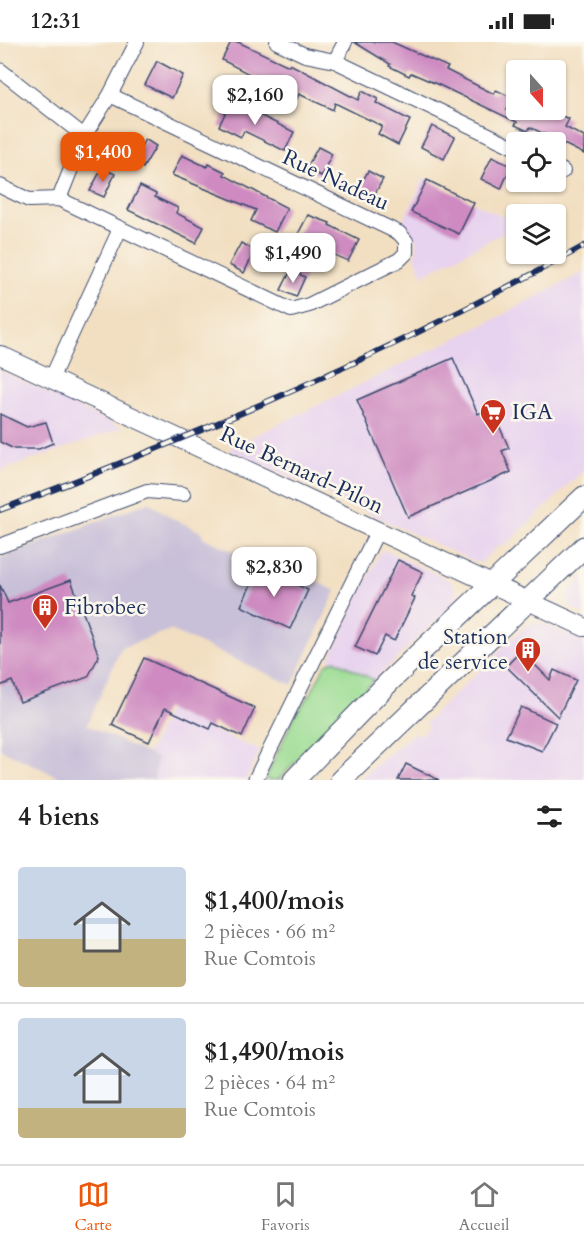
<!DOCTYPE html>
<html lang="fr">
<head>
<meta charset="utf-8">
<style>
	:root { --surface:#fff; --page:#f2f2f2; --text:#222; --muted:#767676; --line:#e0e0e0; --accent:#ea580c }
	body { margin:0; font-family:Cardo,serif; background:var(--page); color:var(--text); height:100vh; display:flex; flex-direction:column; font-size:22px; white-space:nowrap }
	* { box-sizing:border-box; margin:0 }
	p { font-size:20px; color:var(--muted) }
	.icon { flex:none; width:33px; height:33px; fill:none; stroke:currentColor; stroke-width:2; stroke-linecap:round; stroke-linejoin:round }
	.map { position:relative; height:738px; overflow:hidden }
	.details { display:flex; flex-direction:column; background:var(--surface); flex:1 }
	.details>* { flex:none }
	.needle { width:39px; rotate:159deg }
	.buttons { position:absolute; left:506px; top:18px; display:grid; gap:12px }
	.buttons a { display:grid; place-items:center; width:60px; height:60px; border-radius:6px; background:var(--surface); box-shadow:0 2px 4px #0004; font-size:30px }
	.price { position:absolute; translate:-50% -51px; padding:0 14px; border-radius:12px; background:#fff; color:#222; font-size:20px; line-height:39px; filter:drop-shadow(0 2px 3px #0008) }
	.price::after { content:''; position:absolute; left:50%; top:36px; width:18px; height:14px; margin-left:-9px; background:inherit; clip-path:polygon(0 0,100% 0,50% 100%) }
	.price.current { background:var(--accent); color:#fff }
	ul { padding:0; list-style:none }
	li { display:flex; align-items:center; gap:18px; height:150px; padding:0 18px }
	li+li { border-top:2px solid var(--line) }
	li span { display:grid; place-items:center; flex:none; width:168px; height:120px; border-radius:6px; color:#555 }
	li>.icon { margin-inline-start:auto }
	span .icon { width:72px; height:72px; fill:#fffc; stroke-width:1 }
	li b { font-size:26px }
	h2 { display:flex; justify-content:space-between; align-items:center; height:72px; padding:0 18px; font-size:26px }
	.status { display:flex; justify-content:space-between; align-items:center; height:42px; padding:0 30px; background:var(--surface); direction:ltr }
	.status svg { height:16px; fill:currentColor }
	.menu { display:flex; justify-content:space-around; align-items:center; height:84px; border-top:2px solid var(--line); background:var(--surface); font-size:16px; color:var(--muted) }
	.menu a { display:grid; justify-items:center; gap:3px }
	.menu .current { color:var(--accent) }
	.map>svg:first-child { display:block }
	.built { fill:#e7d2ef }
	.industrial { fill:#c8bfd8 }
	.green { fill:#9bdc93; stroke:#5b8678; stroke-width:1.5 }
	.building { fill:#ce8ac1 }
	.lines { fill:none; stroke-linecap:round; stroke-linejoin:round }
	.street-casing { stroke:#3b496d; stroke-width:16 }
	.secondary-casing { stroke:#3b496d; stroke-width:20 }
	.primary-casing { stroke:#3b496d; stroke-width:23 }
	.street { stroke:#fff; stroke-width:14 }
	.secondary { stroke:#fff; stroke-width:18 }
	.primary { stroke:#fff; stroke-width:21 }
	.rail-casing { stroke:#1b2f5e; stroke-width:6 }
	.rail { stroke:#fbf7ec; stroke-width:4; stroke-dasharray:11; stroke-linecap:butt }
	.labels { text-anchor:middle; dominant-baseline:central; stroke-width:5; stroke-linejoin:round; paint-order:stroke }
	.street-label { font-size:22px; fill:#1b2f5e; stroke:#fbf7ec }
	.poi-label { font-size:22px; fill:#1b2f5e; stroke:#fbf7ec; text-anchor:start }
</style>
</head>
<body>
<div class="status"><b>12:31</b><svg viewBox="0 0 49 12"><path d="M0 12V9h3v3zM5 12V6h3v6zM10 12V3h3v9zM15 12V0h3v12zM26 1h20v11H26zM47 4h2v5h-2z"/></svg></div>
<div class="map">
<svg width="584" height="738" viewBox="0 0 584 738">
	<rect width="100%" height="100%" fill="#fbf7ec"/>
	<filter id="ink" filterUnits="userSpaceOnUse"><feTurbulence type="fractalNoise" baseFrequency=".0167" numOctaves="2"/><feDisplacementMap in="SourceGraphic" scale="12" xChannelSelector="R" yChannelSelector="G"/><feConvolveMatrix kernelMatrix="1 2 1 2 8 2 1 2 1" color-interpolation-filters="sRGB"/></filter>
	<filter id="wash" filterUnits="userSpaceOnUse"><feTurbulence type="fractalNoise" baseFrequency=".008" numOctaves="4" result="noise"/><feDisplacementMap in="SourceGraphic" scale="24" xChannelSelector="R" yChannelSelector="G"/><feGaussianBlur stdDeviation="1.35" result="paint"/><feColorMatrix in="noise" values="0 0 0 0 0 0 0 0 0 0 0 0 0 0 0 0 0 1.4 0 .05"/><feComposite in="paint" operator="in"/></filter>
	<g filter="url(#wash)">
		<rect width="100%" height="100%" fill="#f2dfc1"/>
		<g class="built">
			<path d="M424,136L507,177L516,184L423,233L415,215L417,202L414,193L402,182Z"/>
			<path d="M584,230V428L504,505L501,502L484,517L485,520H475L228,407L485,282Z"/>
			<path d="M0,328L122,386L0,429Z"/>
			<path d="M385,508L451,539L458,551L455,560L374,638L329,618L380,511Z"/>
			<path d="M584,533V572L570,565L565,555Z"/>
			<path d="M535,580L544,581L584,599V738H358L415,690L420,693L429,685L425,681L524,585Z"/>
			<path d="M168,668L260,709L246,738H154L157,716L148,712Z"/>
		</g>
		<path class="industrial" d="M149,460L170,475L203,491L202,495L308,543L311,537L336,549L292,643L170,588L121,606L87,683L157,716L154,738H65L0,707V516Z"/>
		<path class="green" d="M334,618L374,638L278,738H265L295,673L310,653L325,623Z"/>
		<g id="blocks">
			<g class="building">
				<path d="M231,0H238L289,24L290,22L358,58L362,49L378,57L376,61L410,78L398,103L378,92L382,84L335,61L333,68L299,52L293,65L274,55L278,47L222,18Z"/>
				<path d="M354,0H392L448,25L446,28L494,52L496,48L513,56L507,68H548L569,77L565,85L584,95V112L530,85L528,89L515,83L517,80L439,43L411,31L409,34L389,24L390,22Z"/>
				<path d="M157,19L183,33L172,56L145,43Z"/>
				<path d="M231,59L294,90L285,109L244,89L241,95L219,84Z"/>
				<path d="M432,84L455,95L444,117L421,105Z"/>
				<path d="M125,97L141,105L145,97L156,104L143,126L117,112Z"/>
				<path d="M318,105L332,112L321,134L306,127Z"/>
				<path d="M182,113L207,125L209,122L225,130L224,133L287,166L275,190L251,179L256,168L172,133Z"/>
				<path d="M492,115L511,124L501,147L481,137Z"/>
				<path d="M102,126L115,132L104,155L90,149Z"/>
				<path d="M368,129L383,137L372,157L357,150Z"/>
				<path d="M427,138L474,161L459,192L411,170Z"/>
				<path d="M140,144L156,152L155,155L178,166L176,171L204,185L196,201L128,168Z"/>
				<path d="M308,173L330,181L329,183L359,198L348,219L296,196Z"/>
				<path d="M241,201L255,208L244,231L229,223Z"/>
				<path d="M291,228L305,235L296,255L281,248Z"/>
				<path d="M453,316L478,372L484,369L489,382L497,379L509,406L502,409L511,430L408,475L357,358Z"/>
				<path d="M0,372L27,385L46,380L53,401L39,407H14L0,400Z"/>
				<path d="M398,518L423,530L411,554L415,556L394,599L385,594L375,614L355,605Z"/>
				<path d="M259,525L308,548L290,587L241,564Z"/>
				<path d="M71,538L99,614L88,635L20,660L12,639L0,644V543L8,561Z"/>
				<path d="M521,609L550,638L554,628L576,638L558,675L506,624Z"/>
				<path d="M144,616L255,666L242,695L213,681L210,687L165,666L149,700L112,683Z"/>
				<path d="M521,665L556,681L542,709L506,695Z"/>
				<path d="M406,722L439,738H398Z"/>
			</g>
		</g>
	</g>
	<g filter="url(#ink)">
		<use href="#blocks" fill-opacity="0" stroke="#3b496d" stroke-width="1.5"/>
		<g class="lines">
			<g class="street-casing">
				<g id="street">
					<path d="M277,0L305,13L335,19L516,106"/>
					<path d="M335,19L345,0"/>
					<path d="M0,28L84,94"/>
					<path d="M555,125L563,129"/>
					<path d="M0,144L29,158L59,157L291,268L309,263L399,218L406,211V199L399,191L110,53"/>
					<path d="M59,157L84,94L110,53L137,0"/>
					<path d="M51,337L120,187"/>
					<path d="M0,504L147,449L183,452"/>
					<path d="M255,738L377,490"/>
				</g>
			</g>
			<g class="secondary-casing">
				<path id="secondary" d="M0,313L584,585"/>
			</g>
			<g class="primary-casing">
				<g id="primary">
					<path d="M294,738L390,639L584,455"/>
					<path d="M341,738L584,505"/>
				</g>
			</g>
			<use href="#street" class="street"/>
			<use href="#secondary" class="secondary"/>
			<use href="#primary" class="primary"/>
			<g class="rail-casing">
				<path id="rail" d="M0,468C201,392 397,308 584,204"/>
			</g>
			<use href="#rail" class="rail"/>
		</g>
	</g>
	<defs>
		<g id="supermarket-pin" transform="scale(1.35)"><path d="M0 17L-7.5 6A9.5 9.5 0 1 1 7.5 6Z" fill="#c8321e" stroke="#fbf7ec"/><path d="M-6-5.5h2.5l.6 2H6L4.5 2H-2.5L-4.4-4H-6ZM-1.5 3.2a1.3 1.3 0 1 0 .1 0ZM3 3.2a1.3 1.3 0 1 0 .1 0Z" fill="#fff"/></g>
		<g id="building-pin" transform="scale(1.35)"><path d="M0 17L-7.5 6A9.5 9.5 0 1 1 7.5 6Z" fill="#c8321e" stroke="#fbf7ec"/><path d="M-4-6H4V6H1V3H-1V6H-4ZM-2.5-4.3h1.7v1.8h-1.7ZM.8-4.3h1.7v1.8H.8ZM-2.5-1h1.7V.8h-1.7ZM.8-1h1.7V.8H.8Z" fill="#fff"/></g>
	</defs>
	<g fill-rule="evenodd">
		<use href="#supermarket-pin" x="493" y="370"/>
		<use href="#building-pin" x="45" y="565"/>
		<use href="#building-pin" x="528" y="608"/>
	</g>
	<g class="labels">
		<g class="street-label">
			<text transform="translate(336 138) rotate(25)">Rue Nadeau</text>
			<text transform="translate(302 428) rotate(25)">Rue Bernard-Pilon</text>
		</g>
		<g class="poi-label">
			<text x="512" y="370">IGA</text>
			<text x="64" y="565">Fibrobec</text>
			<text x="508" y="595" text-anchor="end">Station<tspan x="508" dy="25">de service</tspan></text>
		</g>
	</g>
</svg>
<div class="buttons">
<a><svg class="needle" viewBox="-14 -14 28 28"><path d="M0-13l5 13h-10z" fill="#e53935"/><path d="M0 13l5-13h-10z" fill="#767676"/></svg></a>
<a><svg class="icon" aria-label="locate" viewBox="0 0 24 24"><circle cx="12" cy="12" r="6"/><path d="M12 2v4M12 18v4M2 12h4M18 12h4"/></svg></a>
<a><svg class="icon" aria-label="layers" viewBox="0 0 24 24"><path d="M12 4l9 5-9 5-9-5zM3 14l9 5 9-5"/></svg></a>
</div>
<b class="price" style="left:255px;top:84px">$2,160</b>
<b class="price current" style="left:103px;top:141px">$1,400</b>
<b class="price" style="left:293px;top:242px">$1,490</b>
<b class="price" style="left:274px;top:556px">$2,830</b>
</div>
<section class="details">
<h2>4 biens<svg class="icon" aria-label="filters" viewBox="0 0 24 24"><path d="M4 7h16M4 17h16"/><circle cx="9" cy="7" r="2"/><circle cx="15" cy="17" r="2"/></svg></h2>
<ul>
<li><span style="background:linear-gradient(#c9d6e8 60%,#c2b280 0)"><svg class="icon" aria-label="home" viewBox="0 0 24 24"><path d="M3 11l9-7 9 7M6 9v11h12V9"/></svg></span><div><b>$1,400/mois</b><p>2 pièces · 66 m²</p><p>Rue Comtois</p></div></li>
<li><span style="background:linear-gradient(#c9d6e8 75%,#c2b280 0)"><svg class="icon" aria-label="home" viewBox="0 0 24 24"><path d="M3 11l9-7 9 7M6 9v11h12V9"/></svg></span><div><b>$1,490/mois</b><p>2 pièces · 64 m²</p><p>Rue Comtois</p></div></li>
</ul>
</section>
<nav class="menu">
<a class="current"><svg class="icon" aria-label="map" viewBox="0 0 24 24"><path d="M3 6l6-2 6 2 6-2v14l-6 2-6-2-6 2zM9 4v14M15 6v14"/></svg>Carte</a>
<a><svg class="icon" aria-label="saved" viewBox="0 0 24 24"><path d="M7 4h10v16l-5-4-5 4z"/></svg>Favoris</a>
<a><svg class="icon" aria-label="home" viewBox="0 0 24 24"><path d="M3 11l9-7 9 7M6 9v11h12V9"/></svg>Accueil</a>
</nav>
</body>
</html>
